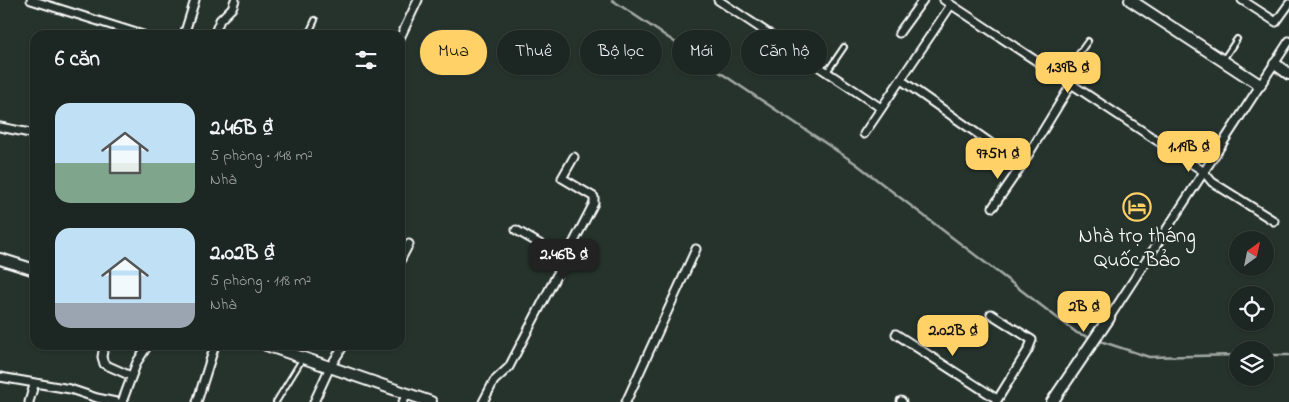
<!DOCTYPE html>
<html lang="vi">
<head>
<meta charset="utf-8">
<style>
	:root { --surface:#1c2622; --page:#29322f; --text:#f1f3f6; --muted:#a0a5a5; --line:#3a4340; --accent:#ffd166 }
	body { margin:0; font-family:"Indie Flower",sans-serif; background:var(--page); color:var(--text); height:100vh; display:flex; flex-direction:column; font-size:19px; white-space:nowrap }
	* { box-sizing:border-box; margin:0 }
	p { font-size:16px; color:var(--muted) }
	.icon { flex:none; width:28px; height:28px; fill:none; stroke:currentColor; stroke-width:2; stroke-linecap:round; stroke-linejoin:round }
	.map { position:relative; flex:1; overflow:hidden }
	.sheet { position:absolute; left:30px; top:30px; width:375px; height:320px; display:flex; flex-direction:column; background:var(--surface); border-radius:15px; box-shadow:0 1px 4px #0004,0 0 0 1px var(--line) }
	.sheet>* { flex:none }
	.top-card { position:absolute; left:420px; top:30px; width:475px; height:45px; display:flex; gap:10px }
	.needle { width:32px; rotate:33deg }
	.fabs { position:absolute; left:1229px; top:231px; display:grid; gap:10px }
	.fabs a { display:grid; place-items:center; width:45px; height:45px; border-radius:50%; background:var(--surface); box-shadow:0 1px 4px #0004,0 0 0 1px var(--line); font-size:25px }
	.price { position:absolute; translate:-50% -42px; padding:0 11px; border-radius:10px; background:var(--accent); color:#111; font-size:16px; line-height:32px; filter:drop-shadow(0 1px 2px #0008) }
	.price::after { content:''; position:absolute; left:50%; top:30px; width:15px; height:11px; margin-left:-8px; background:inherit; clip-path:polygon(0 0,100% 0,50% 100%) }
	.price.active { background:#222; color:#fff }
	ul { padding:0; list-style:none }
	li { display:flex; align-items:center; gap:15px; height:125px; padding:0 25px }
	li span { display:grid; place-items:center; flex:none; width:140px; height:100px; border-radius:15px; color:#555 }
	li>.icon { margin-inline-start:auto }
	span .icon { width:60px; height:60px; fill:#fffc; stroke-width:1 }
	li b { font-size:21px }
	h2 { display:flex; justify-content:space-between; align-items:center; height:60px; padding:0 25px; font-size:21px }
	.tag { padding:0 18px; border-radius:22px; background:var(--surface); box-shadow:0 1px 4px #0004,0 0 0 1px var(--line); font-size:18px; line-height:45px }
	.tag.active { background:var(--accent); color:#111 }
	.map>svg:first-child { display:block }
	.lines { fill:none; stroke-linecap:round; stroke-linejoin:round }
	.stream { stroke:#a4a9a7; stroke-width:2.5 }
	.lane-casing { stroke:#fff; stroke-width:8 }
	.street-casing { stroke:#fff; stroke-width:11 }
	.secondary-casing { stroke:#fff; stroke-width:14 }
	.lane { stroke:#26332d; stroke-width:4 }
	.street { stroke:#26332d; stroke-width:7 }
	.secondary { stroke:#26332d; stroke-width:10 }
	.labels { text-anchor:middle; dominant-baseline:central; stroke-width:5; stroke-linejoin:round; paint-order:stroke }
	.poi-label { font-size:21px; fill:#fff; stroke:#26332d }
</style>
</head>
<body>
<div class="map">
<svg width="1289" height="402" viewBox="0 0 1289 402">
	<rect width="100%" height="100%" fill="#26332d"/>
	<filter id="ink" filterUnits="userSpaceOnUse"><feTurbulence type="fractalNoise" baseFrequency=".02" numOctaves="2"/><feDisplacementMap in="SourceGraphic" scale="10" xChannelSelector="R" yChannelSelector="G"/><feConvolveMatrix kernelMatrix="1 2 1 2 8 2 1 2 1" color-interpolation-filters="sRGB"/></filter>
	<g filter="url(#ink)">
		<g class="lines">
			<g class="stream">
				<path d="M612,0L855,163L1077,333L1092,338"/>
				<path d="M1097,340L1149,357L1238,355"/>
				<path d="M1265,355H1289"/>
			</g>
			<g class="lane-casing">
				<g id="lane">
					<path d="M308,35L315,20"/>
					<path d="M1223,60L1237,39"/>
					<path d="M827,72L844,47"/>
					<path d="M1062,77L1088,41"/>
					<path d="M276,402L303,358"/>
				</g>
			</g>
			<g class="street-casing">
				<g id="street">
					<path d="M31,0L143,35"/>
					<path d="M718,0L881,108"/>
					<path d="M944,0L1203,171L1212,182L1274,221"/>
					<path d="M1242,0L1276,22L1289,4"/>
					<path d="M899,33L923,0"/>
					<path d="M184,35L195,0"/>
					<path d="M214,35L220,20L232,8L235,0"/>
					<path d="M400,38L418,0"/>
					<path d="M901,80L1022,165"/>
					<path d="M0,127L35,134"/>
					<path d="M864,134L951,5"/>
					<path d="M993,207L1022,165L1072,83"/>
					<path d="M516,230L564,258"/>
					<path d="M400,261L409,244"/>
					<path d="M991,314L1032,340L1028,350L996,402"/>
					<path d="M1109,318L1289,41"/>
					<path d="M896,334L997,399"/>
					<path d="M104,345L102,357L104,364L131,376"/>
					<path d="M0,377L70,389L97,398L116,402"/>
					<path d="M901,401L902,402"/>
					<path d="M29,402L34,385"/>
					<path d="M122,402L137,362L148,345"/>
					<path d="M197,402L215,345"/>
					<path d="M314,402L330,367L344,345"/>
					<path d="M403,402L407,394"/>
					<path d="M483,402L494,381L509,367L594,203V197L562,178L574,157"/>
					<path d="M626,402L696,249"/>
				</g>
			</g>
			<g class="secondary-casing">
				<g id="secondary">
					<path d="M1130,0L1260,85"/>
					<path d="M1275,64L1289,74"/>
					<path d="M0,259L35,270"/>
					<path d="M266,345L431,402"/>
					<path d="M1052,402L1109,318"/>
				</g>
			</g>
			<use href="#lane" class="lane"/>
			<use href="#street" class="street"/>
			<use href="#secondary" class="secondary"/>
		</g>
	</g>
	<defs>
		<g id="hotel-ring" transform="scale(1.4375)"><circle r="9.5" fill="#26332d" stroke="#ffd166" stroke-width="1.5"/><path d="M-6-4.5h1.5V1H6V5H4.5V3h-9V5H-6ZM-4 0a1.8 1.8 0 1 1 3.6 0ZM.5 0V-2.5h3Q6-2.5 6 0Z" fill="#ffd166"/></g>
	</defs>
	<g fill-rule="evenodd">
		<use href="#hotel-ring" x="1137" y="207"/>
	</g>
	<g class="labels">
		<g class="poi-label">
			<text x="1137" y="237">Nhà trọ tháng<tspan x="1137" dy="24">Quốc Bảo</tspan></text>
		</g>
	</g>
</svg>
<div class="fabs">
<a><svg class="needle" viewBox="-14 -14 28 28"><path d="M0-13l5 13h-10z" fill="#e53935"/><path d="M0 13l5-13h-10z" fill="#a0a5a5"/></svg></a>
<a><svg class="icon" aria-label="locate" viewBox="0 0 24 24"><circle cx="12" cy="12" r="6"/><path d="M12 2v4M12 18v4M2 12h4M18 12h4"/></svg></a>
<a><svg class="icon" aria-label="layers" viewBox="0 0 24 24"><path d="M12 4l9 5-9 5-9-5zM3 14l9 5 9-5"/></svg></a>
</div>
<b class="price" style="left:1068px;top:94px">1.39B ₫</b>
<b class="price" style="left:1189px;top:173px">1.19B ₫</b>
<b class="price" style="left:998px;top:180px">975M ₫</b>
<b class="price active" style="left:564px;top:281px">2.46B ₫</b>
<b class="price" style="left:1084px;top:333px">2B ₫</b>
<b class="price" style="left:953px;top:357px">2.02B ₫</b>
<div class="top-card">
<a class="tag active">Mua</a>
<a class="tag">Thuê</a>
<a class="tag">Bộ lọc</a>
<a class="tag">Mới</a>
<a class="tag">Căn hộ</a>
</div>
<section class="sheet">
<h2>6 căn<svg class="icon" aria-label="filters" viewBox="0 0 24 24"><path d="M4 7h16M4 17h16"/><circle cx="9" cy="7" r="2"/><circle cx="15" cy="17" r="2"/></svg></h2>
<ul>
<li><span style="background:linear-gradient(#bfe0f5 60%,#7fa58c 0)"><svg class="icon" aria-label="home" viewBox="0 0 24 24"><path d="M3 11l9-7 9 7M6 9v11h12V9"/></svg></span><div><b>2.46B ₫</b><p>5 phòng · 148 m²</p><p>Nhà</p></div></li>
<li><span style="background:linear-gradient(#bfe0f5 75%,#9aa5b1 0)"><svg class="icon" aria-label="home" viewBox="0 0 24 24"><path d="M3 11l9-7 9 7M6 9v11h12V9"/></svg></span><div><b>2.02B ₫</b><p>5 phòng · 118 m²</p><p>Nhà</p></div></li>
</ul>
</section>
</div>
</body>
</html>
